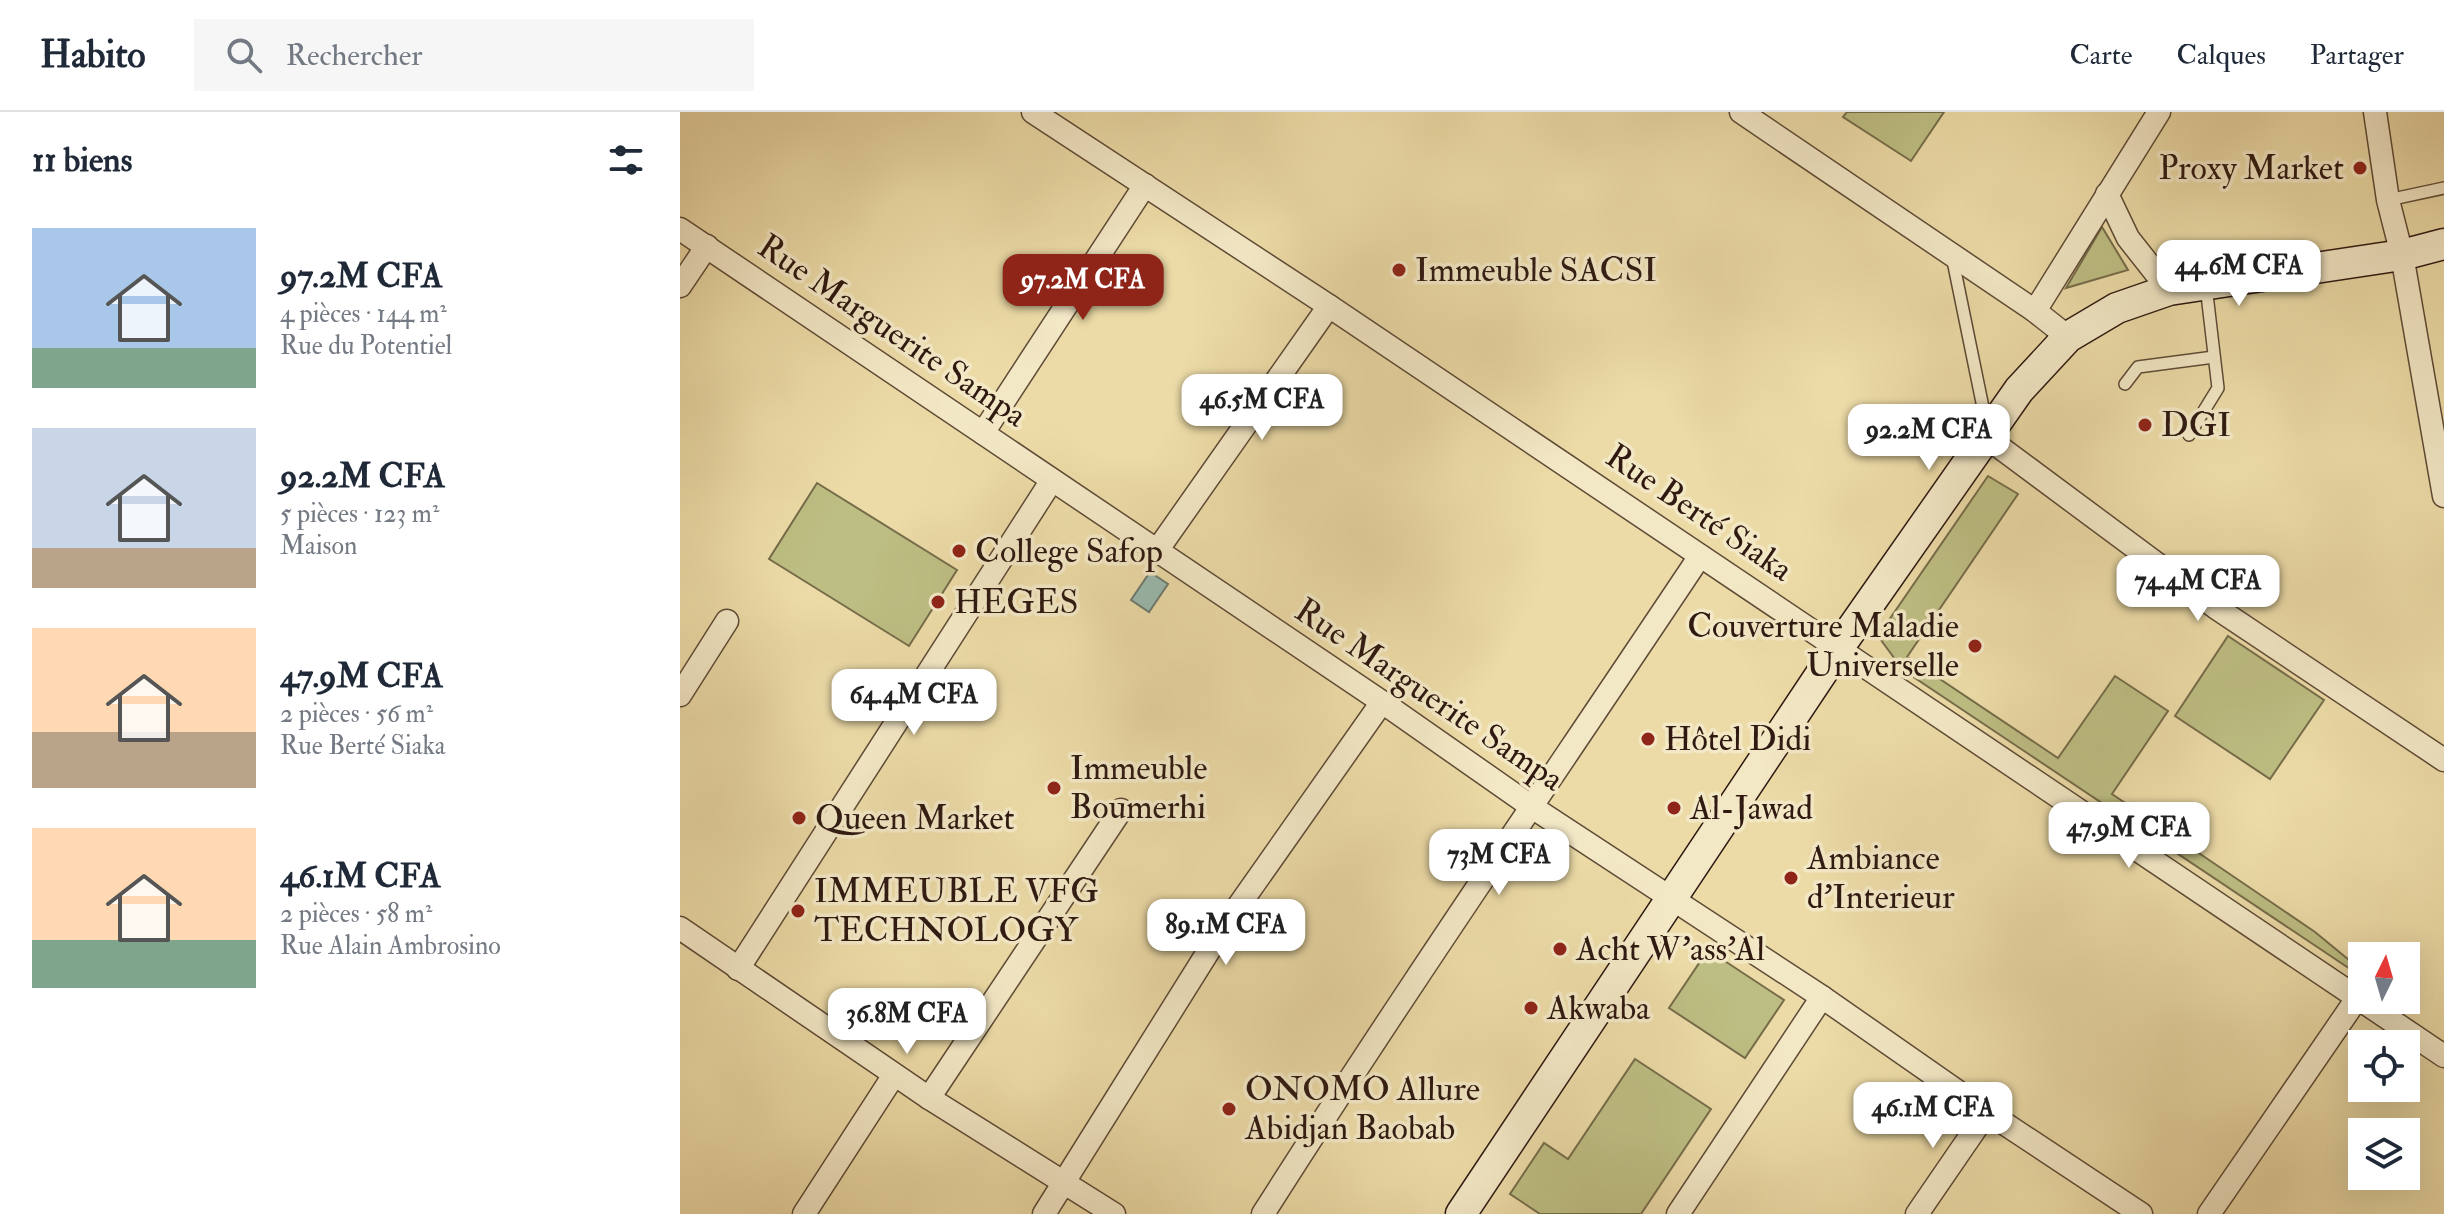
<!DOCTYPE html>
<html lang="fr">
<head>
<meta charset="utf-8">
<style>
	:root { --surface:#fff; --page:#f6f6f7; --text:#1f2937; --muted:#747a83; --line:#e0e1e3; --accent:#8f2418 }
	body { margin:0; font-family:"IM FELL Double Pica",serif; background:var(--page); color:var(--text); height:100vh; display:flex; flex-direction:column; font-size:30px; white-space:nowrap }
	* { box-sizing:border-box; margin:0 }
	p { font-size:26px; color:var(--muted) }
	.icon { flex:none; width:44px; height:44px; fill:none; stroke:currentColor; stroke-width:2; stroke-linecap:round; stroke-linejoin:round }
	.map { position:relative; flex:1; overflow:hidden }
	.sheet { display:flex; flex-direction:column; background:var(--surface); width:680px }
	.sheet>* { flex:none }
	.needle { width:52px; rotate:5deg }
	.fabs { position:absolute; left:1668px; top:830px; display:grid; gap:16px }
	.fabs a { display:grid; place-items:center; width:72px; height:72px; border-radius:0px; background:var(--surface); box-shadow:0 8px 32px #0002; font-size:40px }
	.price { position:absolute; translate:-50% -68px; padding:0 18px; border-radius:16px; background:#fff; color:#222; font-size:26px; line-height:52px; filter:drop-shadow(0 2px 4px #0008) }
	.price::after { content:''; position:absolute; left:50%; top:48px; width:24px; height:18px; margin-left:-12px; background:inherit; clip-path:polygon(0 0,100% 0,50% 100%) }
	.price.active { background:var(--accent); color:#fff }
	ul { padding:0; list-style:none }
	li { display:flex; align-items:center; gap:24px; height:200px; padding:0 32px }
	li span { display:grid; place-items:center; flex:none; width:224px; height:160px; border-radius:0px; color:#555 }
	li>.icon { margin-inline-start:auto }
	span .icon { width:96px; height:96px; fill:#fffc; stroke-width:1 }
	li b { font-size:34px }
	h2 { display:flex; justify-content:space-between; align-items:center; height:96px; padding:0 32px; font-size:34px }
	header { display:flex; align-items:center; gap:48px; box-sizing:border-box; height:112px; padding:0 40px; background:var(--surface); border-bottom:2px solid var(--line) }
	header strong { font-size:38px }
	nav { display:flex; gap:44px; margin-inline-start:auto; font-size:28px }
	.search { width:560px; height:72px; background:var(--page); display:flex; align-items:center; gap:20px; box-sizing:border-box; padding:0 28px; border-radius:0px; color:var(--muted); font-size:30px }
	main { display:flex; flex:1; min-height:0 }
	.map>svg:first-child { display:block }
	.green { fill:#bdbe83; stroke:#766c4a; stroke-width:2 }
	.water { fill:#9abaae; stroke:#6f7a6f; stroke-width:2 }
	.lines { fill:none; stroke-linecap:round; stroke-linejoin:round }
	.lane-casing { stroke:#5e4a36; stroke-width:14 }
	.street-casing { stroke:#5e4a36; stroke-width:25 }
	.secondary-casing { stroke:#2f1911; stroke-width:33 }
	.lane { stroke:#f3e8c6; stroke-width:11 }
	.street { stroke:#f3e8c6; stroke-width:22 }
	.secondary { stroke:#f3e8c6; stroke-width:30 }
	.poi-dot { fill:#8f2418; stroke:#f3e8c6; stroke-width:3 }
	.labels { text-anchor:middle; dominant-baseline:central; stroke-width:7; stroke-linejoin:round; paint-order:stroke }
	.poi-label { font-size:34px; fill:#2f1911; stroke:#f3e8c6; text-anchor:start }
	.street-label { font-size:34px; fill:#2f1911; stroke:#f3e8c6 }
</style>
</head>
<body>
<header>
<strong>Habito</strong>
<div class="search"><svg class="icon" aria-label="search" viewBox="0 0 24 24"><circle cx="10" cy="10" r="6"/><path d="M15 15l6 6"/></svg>Rechercher</div>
<nav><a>Carte</a><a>Calques</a><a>Partager</a></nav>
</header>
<main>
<section class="sheet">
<h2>11 biens<svg class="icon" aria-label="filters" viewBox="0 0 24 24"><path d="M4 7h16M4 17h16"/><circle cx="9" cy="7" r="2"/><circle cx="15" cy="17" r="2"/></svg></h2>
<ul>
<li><span style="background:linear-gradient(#a9c7e8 75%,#7fa58c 0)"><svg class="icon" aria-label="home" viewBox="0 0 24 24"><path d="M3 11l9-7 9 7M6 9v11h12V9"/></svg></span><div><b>97.2M CFA</b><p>4 pièces · 144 m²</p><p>Rue du Potentiel</p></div></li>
<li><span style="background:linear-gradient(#c9d6e8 75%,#b9a48a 0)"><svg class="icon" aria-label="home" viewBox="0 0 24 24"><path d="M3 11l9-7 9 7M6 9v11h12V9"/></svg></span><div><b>92.2M CFA</b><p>5 pièces · 123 m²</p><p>Maison</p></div></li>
<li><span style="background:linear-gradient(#ffd9b3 65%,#b9a48a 0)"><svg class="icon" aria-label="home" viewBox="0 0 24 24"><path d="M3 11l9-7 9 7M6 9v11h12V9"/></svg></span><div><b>47.9M CFA</b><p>2 pièces · 56 m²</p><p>Rue Berté Siaka</p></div></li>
<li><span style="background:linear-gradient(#ffd9b3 70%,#7fa58c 0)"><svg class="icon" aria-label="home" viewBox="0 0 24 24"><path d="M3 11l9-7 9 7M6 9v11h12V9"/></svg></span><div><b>46.1M CFA</b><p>2 pièces · 58 m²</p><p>Rue Alain Ambrosino</p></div></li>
</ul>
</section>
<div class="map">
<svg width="1764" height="1102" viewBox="0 0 1764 1102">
	<rect width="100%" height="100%" fill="#ecdba7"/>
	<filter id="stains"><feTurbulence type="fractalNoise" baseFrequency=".0025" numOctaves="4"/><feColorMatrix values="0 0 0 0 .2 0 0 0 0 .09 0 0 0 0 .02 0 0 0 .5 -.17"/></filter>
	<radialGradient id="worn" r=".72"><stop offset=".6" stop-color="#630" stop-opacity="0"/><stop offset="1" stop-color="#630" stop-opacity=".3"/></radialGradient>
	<g class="green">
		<path d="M1167,0H1264L1231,49L1163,5Z"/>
		<path d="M1422,115L1448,158L1386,176Z"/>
		<path d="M1308,364L1338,382L1227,545L1378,646L1435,564L1488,599L1432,682L1635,820L1669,848L1682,846V865L1223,558L1198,524Z"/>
		<path d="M137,371L277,458L229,534L89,447Z"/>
		<path d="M1548,524L1644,588L1590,667L1495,604Z"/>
		<path d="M1028,838L1104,888L1065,946L989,896Z"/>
		<path d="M955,947L1031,997L961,1102H860L830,1082L864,1031L888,1047Z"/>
	</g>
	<path class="water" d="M470,460L488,472L469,500L451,488Z"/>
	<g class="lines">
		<g class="lane-casing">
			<g id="lane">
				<path d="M1708,88L1764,76"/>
				<path d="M1272,144L1307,315"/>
				<path d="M1445,272L1458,255L1534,245"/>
				<path d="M1509,323L1538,276L1526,174"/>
			</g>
		</g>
		<g class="street-casing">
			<g id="street">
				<path d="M353,0L649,194L1764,944"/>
				<path d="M1061,0L1355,199L1388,225"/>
				<path d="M1695,0L1708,88L1722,143L1764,384"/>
				<path d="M1427,82L1448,126L1489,178"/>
				<path d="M0,117L702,590L852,695L1142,885L1307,1000L1461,1102"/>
				<path d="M0,174L27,134"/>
				<path d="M1355,199L1479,0"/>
				<path d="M303,321L465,73"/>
				<path d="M1306,325L1535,495L1764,648"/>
				<path d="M476,440L649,194"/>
				<path d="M0,583L47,509"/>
				<path d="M0,816L249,986L434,1102"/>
				<path d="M58,857L372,368"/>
				<path d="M249,986L441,698"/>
				<path d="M124,1102L214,963"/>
				<path d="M364,1102L543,816L702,590"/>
				<path d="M583,1102C724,880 874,663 1020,444"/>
				<path d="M998,1102L1142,885"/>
				<path d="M1237,1102L1307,1000"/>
				<path d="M1529,1102L1678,885"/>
			</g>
		</g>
		<g class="secondary-casing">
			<path id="secondary" d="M781,1102L1159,535L1339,278L1388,225L1437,196L1489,178L1722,143L1764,132"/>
		</g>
		<use href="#lane" class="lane"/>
		<use href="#street" class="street"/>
		<use href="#secondary" class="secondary"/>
	</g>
	<g class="poi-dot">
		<circle cx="1680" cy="56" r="8"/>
		<circle cx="719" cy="158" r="8"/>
		<circle cx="1465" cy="313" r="8"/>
		<circle cx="279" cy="439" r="8"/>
		<circle cx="258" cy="490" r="8"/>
		<circle cx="1295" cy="534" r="8"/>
		<circle cx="968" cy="627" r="8"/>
		<circle cx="374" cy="676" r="8"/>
		<circle cx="994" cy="696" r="8"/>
		<circle cx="119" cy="706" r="8"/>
		<circle cx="1111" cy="766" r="8"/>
		<circle cx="118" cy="799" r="8"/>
		<circle cx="880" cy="837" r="8"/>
		<circle cx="851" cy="896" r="8"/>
		<circle cx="549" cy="997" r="8"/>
	</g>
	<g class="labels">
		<g class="poi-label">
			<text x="1664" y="56" text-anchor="end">Proxy Market</text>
			<text x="735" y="158">Immeuble SACSI</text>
			<text x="1481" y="313">DGI</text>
			<text x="295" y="439">College Safop</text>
			<text x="274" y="490">HEGES</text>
			<text x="1279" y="514" text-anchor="end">Couverture Maladie<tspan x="1279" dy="39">Universelle</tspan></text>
			<text x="984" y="627">Hôtel Didi</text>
			<text x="390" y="656">Immeuble<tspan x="390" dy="39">Boumerhi</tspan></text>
			<text x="1010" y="696">Al-Jawad</text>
			<text x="135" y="706">Queen Market</text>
			<text x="1127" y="746">Ambiance<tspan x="1127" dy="39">d'Interieur</tspan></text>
			<text x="134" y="779">IMMEUBLE VFG<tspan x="134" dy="39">TECHNOLOGY</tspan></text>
			<text x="896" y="837">Acht W'ass'Al</text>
			<text x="867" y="896">Akwaba</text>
			<text x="565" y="977">ONOMO Allure<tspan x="565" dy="39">Abidjan Baobab</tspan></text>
		</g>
		<g class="street-label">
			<text transform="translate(212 219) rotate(34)">Rue Marguerite Sampa</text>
			<text transform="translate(1019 401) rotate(34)">Rue Berté Siaka</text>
			<text transform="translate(749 583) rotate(34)">Rue Marguerite Sampa</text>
		</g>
	</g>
	<rect width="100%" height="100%" filter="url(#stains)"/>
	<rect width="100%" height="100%" fill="url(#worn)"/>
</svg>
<div class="fabs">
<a><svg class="needle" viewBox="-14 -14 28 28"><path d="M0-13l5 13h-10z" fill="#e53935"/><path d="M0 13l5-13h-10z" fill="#747a83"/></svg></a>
<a><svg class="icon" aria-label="locate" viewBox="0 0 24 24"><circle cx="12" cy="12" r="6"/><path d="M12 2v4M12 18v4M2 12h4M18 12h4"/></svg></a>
<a><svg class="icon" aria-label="layers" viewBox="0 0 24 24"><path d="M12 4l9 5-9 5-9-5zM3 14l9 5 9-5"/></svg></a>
</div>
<b class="price" style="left:1559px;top:196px">44.6M CFA</b>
<b class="price active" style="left:403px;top:210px">97.2M CFA</b>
<b class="price" style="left:582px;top:330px">46.5M CFA</b>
<b class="price" style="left:1249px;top:360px">92.2M CFA</b>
<b class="price" style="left:1518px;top:511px">74.4M CFA</b>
<b class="price" style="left:234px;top:625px">64.4M CFA</b>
<b class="price" style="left:1449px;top:758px">47.9M CFA</b>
<b class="price" style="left:819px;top:785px">73M CFA</b>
<b class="price" style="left:546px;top:855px">89.1M CFA</b>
<b class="price" style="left:227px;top:944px">36.8M CFA</b>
<b class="price" style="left:1253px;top:1038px">46.1M CFA</b>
</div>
</main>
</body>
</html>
